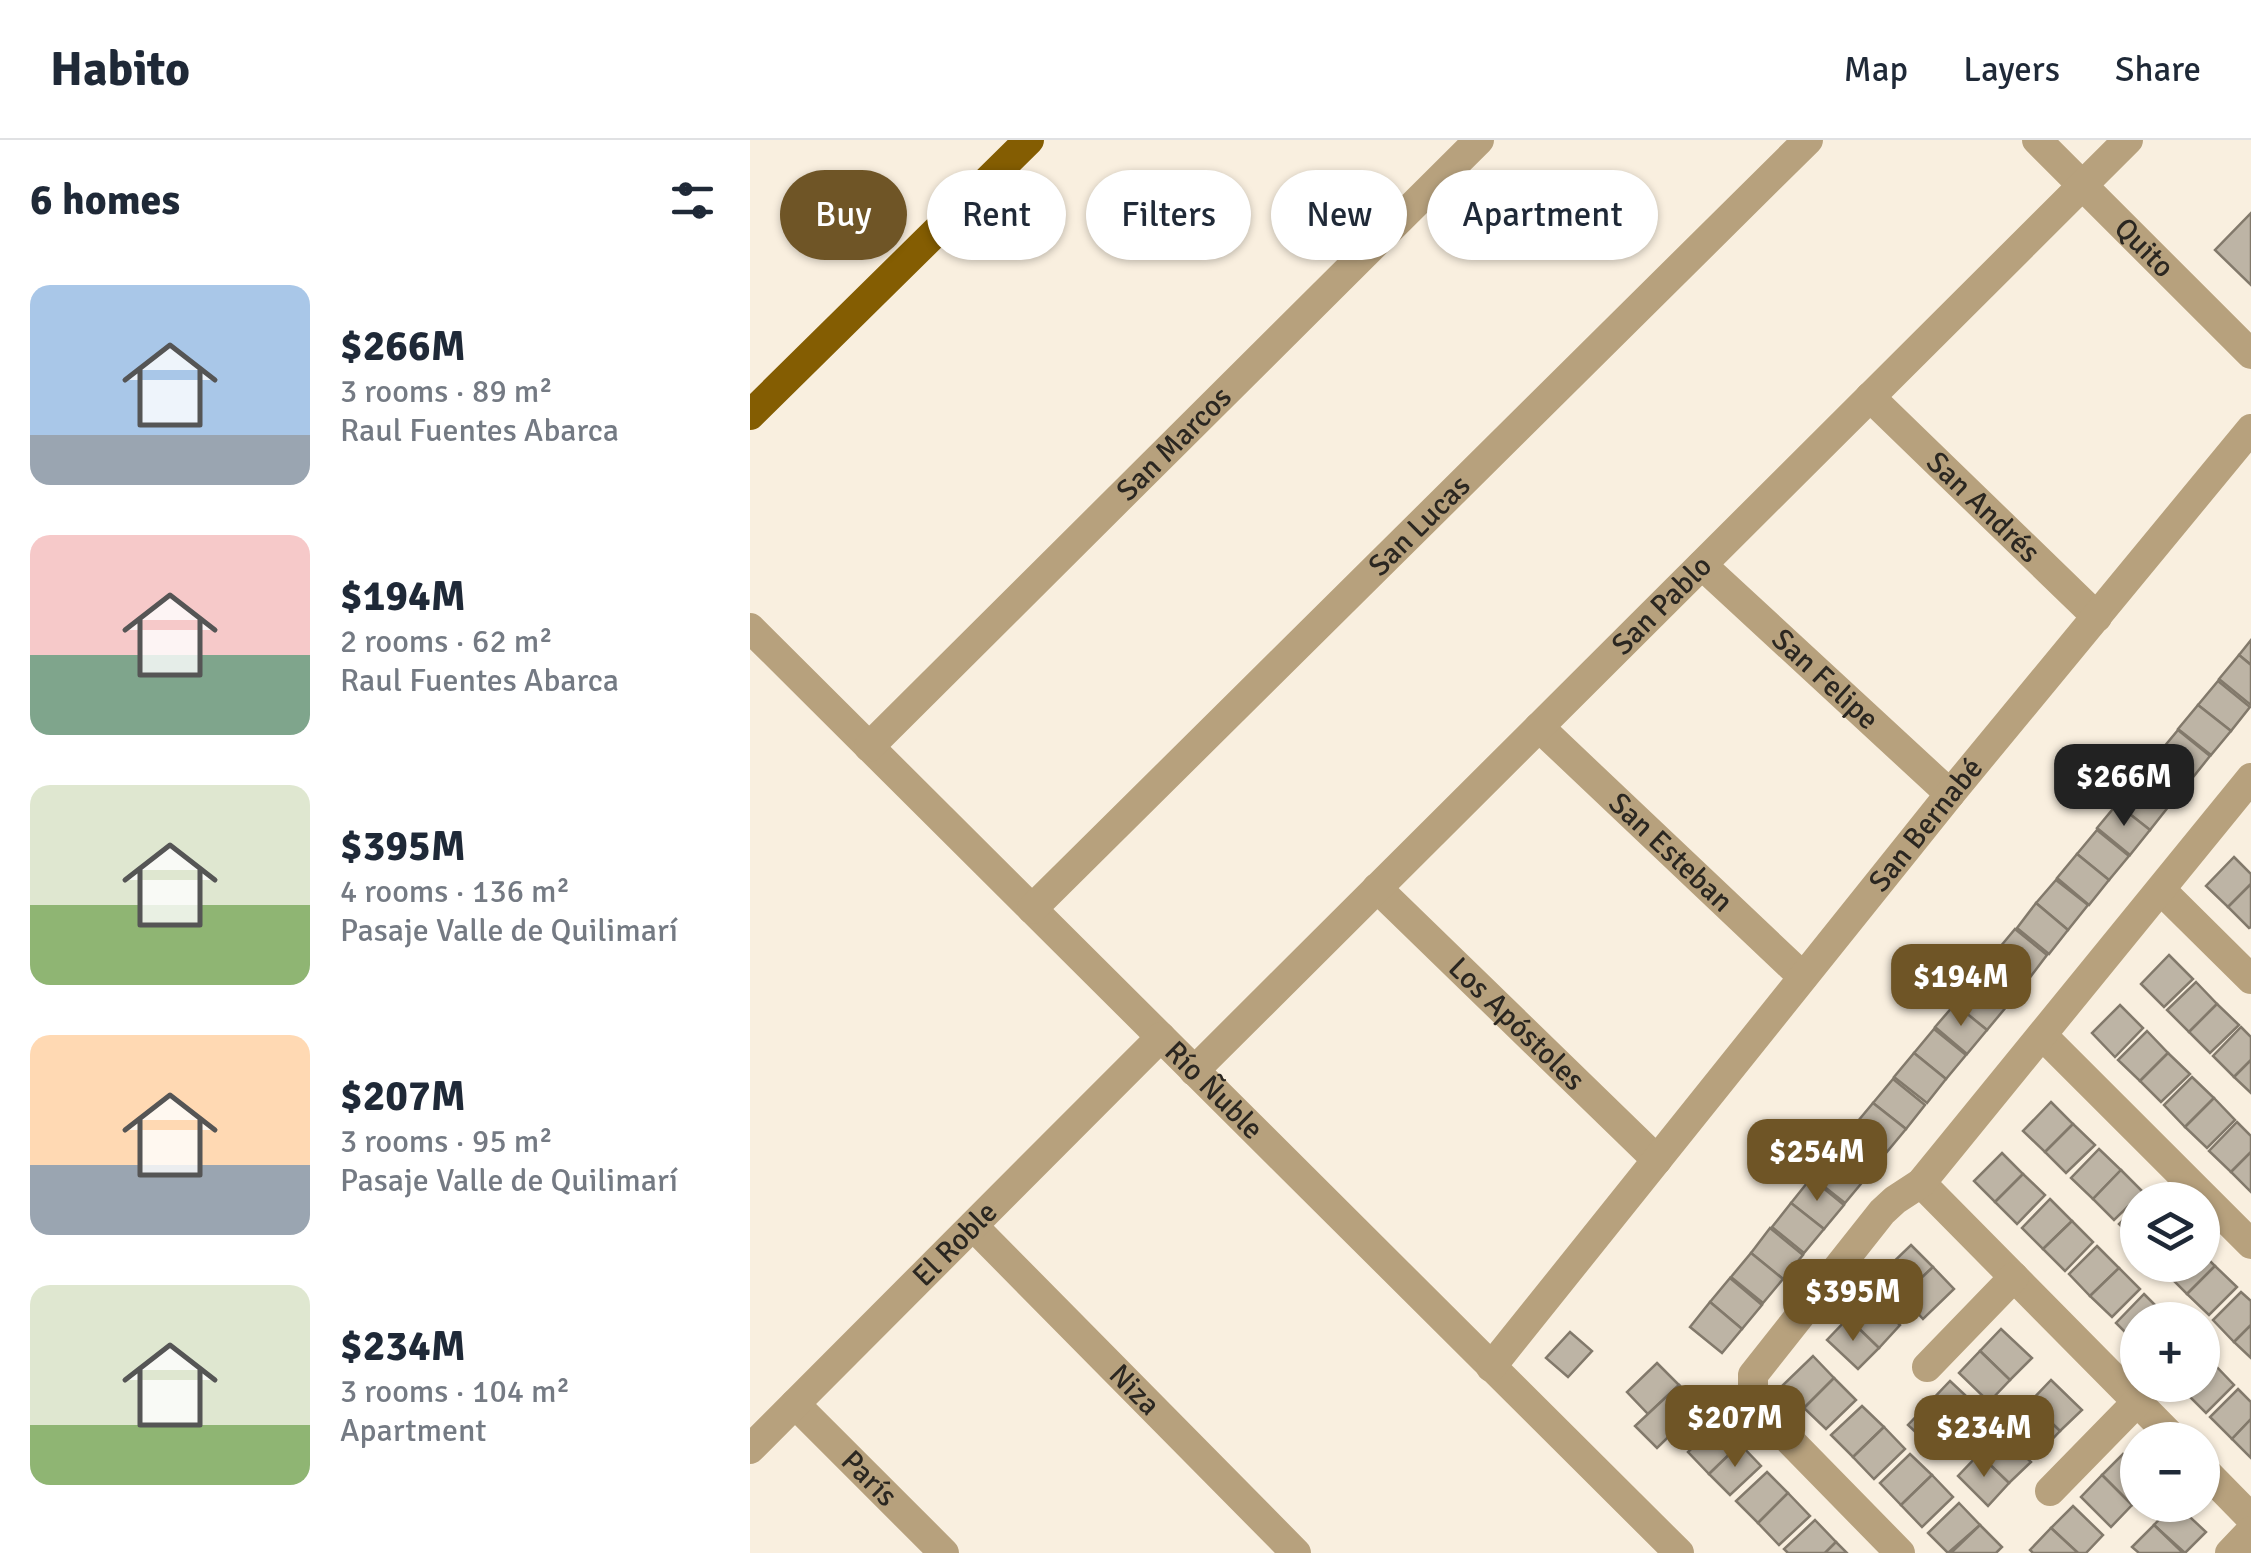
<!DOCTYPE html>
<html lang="en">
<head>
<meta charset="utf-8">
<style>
	:root { --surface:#fff; --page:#f2f2f3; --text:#1f2937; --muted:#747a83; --line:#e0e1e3; --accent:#6f5526 }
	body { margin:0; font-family:Signika,sans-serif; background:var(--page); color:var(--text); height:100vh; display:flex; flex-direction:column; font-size:38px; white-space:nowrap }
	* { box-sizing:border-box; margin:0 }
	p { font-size:32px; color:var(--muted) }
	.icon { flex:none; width:55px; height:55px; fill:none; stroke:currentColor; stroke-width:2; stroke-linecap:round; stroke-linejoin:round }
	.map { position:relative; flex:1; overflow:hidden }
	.panel { display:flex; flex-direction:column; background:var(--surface); width:750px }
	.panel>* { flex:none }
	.hud { position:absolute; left:30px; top:30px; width:950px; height:90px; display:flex; gap:20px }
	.fabs { position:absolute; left:1370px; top:1042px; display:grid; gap:20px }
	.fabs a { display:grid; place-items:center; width:100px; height:100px; border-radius:50%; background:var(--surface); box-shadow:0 2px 8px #0004; font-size:50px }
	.price { position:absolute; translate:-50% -85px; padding:0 22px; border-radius:20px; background:var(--accent); color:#fff; font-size:32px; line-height:65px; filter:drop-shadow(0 2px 5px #0008) }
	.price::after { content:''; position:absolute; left:50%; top:60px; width:30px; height:22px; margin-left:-15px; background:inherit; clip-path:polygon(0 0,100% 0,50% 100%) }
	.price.current { background:#222; color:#fff }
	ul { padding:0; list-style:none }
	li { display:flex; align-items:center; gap:30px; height:250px; padding:0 30px }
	li span { display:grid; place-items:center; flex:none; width:280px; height:200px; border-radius:20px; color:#555 }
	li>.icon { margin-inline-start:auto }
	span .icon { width:120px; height:120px; fill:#fffc; stroke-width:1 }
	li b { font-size:42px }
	h2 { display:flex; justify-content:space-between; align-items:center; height:120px; padding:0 30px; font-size:42px }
	.chip { padding:0 35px; border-radius:45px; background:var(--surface); box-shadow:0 2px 8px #0004; font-size:35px; line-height:90px }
	.chip.current { background:var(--accent); color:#fff }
	header { display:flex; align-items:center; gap:60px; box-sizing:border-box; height:140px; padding:0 50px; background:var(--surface); border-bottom:2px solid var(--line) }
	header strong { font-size:48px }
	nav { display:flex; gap:55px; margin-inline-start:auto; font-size:35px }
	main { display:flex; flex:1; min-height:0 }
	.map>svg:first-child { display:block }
	.building { fill:#bdb4a5; stroke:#82796b; stroke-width:2.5 }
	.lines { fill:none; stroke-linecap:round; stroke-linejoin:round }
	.minor { stroke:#b7a17d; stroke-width:30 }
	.major { stroke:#845d02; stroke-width:30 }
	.labels { text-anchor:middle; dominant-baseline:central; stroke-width:8; stroke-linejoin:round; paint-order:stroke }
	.street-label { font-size:30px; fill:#2b2721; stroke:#f9efdf }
</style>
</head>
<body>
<header>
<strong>Habito</strong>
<nav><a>Map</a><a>Layers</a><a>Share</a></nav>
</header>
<main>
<section class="panel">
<h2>6 homes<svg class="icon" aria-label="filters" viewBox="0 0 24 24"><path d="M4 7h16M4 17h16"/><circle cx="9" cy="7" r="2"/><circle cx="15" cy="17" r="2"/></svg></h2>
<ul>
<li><span style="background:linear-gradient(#a9c7e8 75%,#9aa5b1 0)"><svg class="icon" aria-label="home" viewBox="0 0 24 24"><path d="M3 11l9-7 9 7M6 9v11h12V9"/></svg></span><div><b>$266M</b><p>3 rooms · 89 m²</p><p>Raul Fuentes Abarca</p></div></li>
<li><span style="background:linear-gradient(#f6c9c9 60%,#7fa58c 0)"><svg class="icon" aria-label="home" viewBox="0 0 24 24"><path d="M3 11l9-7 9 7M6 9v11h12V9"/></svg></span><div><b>$194M</b><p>2 rooms · 62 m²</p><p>Raul Fuentes Abarca</p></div></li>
<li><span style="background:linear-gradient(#dfe7d0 60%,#8fb573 0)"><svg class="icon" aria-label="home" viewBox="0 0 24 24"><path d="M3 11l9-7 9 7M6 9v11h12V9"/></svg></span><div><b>$395M</b><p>4 rooms · 136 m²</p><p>Pasaje Valle de Quilimarí</p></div></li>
<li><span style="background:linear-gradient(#ffd9b3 65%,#9aa5b1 0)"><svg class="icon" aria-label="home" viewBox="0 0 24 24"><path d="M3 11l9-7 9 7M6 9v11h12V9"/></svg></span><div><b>$207M</b><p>3 rooms · 95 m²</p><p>Pasaje Valle de Quilimarí</p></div></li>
<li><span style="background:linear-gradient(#dfe7d0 70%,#8fb573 0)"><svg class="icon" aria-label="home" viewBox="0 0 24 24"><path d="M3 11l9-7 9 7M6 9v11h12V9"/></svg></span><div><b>$234M</b><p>3 rooms · 104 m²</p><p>Apartment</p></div></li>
</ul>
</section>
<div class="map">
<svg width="1501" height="1413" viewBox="0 0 1501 1413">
	<rect width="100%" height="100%" fill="#f9efdf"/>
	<g class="building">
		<path d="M1501,73V145L1465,110Z"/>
		<path d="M1501,500V525L1489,515Z"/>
		<path d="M1489,515L1501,525V565L1469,539Z"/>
		<path d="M1468,541L1500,567L1481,591L1448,565Z"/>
		<path d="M1448,565L1481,591L1461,615L1428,589Z"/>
		<path d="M1428,590L1460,616L1440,641L1408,614Z"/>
		<path d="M1408,614L1440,641L1420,665L1388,639Z"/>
		<path d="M1387,640L1419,666L1400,690L1367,664Z"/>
		<path d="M1367,664L1400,690L1380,715L1347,688Z"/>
		<path d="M1347,690L1379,716L1359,740L1327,714Z"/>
		<path d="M1327,714L1359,740L1339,765L1307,738Z"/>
		<path d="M1484,717L1501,734V744L1478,767L1456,746Z"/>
		<path d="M1306,740L1338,765L1318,790L1286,763Z"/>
		<path d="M1501,744V787L1499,788L1478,767Z"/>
		<path d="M1286,763L1318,790L1299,814L1267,788Z"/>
		<path d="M1265,789L1297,815L1278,840L1245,813Z"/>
		<path d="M1245,813L1278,840L1258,864L1226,838Z"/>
		<path d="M1419,815L1443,839L1414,867L1391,844Z"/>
		<path d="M1225,839L1257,866L1237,890L1205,864Z"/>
		<path d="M1446,842L1467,864L1439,892L1417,870Z"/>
		<path d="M1205,864L1237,890L1217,914L1185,887Z"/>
		<path d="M1467,864L1489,885L1460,913L1439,892Z"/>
		<path d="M1370,865L1393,888L1365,917L1342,893Z"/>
		<path d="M1491,887L1501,897V920L1484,937L1463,916Z"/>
		<path d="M1184,889L1216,915L1196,939L1164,913Z"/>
		<path d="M1397,891L1418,913L1390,941L1368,920Z"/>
		<path d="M1164,913L1196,939L1177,963L1144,937Z"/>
		<path d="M1418,913L1440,934L1411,962L1390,941Z"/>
		<path d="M1501,920V953L1484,937Z"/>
		<path d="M1442,937L1464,958L1435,987L1414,965Z"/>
		<path d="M1143,939L1175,965L1156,989L1123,963Z"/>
		<path d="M1464,958L1485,980L1457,1008L1435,987Z"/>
		<path d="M1301,962L1323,984L1295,1012L1273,991Z"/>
		<path d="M1123,963L1156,989L1136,1013L1103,987Z"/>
		<path d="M1487,982L1501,996V1012L1481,1032L1459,1011Z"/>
		<path d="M1323,984L1345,1005L1316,1033L1295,1012Z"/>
		<path d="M1102,988L1135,1014L1115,1039L1082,1013Z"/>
		<path d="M1349,1009L1371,1030L1343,1059L1321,1038Z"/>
		<path d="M1501,1012V1052L1481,1032Z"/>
		<path d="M1082,1013L1115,1039L1095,1063L1062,1037Z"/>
		<path d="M1252,1013L1273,1034L1245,1062L1224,1041Z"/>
		<path d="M1371,1030L1393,1052L1364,1080L1343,1059Z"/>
		<path d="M1273,1034L1295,1055L1267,1084L1245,1062Z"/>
		<path d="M1061,1038L1094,1065L1074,1089L1041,1063Z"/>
		<path d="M1300,1059L1322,1081L1293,1109L1272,1088Z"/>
		<path d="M1041,1063L1074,1089L1054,1113L1022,1087Z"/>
		<path d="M1388,1065V1103L1369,1084Z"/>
		<path d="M1322,1081L1343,1102L1315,1131L1293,1109Z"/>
		<path d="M1020,1088L1053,1115L1033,1139L1001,1113Z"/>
		<path d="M1161,1105L1183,1127L1152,1156L1131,1134Z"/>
		<path d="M1347,1106L1369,1128L1340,1156L1319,1134Z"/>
		<path d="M1001,1113L1033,1139L1013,1163L981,1137Z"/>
		<path d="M1452,1113L1465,1126L1437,1154L1416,1133L1423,1125H1452Z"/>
		<path d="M1465,1126L1487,1147L1459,1175L1437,1154Z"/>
		<path d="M1183,1127L1204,1149L1173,1179L1152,1156Z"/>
		<path d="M1369,1128L1390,1149L1362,1177L1340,1156Z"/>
		<path d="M980,1138L1012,1165L992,1189L960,1162Z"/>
		<path d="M1491,1152L1501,1161V1185L1484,1202L1463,1180Z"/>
		<path d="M1394,1154L1416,1176L1412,1180H1388L1387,1204L1366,1183Z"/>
		<path d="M1120,1156L1150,1185L1129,1208L1098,1178Z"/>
		<path d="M960,1162L992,1189L972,1213L940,1187Z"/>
		<path d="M1098,1178L1129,1208L1108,1229L1077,1200Z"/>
		<path d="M1501,1185V1218L1484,1202Z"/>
		<path d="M1251,1189L1282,1218L1260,1240L1230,1211Z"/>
		<path d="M820,1192L842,1211L818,1237L796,1218Z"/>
		<path d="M1230,1211L1260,1240L1239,1262L1209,1233Z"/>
		<path d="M1452,1213L1463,1223L1452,1234Z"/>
		<path d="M1063,1216L1084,1238L1054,1268L1033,1245Z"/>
		<path d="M907,1223L929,1245L898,1274L877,1252Z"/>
		<path d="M1463,1223L1484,1245L1456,1273L1435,1252L1442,1245H1452V1234Z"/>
		<path d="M1084,1238L1106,1260L1076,1289L1054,1268Z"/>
		<path d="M1301,1240L1332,1270L1310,1291L1280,1262Z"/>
		<path d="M1200,1241L1231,1270L1210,1292L1179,1263Z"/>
		<path d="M929,1245L950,1266L907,1308L885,1286Z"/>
		<path d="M1488,1249L1501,1262V1279L1482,1299L1460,1277Z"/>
		<path d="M1280,1262L1310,1291L1289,1313L1258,1284Z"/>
		<path d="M1179,1263L1210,1292L1189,1314L1158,1285Z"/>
		<path d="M1112,1266L1134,1287L1103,1317L1081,1295Z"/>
		<path d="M1501,1279V1318L1482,1299Z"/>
		<path d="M968,1282L990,1304L959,1334L938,1312Z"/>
		<path d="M1134,1287L1155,1309L1124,1339L1103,1317Z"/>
		<path d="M1250,1292L1281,1322L1259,1343L1229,1314Z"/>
		<path d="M990,1304L1011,1326L980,1355L959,1334Z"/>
		<path d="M1160,1314L1182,1335L1151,1365L1130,1343Z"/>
		<path d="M1229,1314L1259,1343L1238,1366L1208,1336Z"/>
		<path d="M1373,1314L1388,1327V1360L1382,1365L1352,1335Z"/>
		<path d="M1017,1332L1038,1353L1008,1383L986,1361Z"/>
		<path d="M1182,1335L1203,1357L1172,1387L1151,1365Z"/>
		<path d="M1352,1335L1382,1365L1361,1387L1331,1357Z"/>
		<path d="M1038,1353L1060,1376L1029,1405L1008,1383Z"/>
		<path d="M1209,1363L1230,1385L1198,1413L1178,1393Z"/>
		<path d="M1423,1365H1427L1456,1392L1435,1413L1404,1385Z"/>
		<path d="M1323,1366L1353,1395L1336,1413H1328L1301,1388Z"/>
		<path d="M1065,1380L1086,1402L1075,1413H1038L1034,1409Z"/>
		<path d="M1230,1385L1252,1407L1246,1413H1201Z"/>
		<path d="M1404,1385L1433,1413H1389L1382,1407Z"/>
		<path d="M1301,1388L1328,1413H1283L1280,1410Z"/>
		<path d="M1086,1402L1097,1413H1075Z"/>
	</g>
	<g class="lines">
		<g class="minor">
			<path id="s1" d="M1287,0L1501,214"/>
			<path id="s2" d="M1120,257L1347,477"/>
			<path id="s3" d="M952,425L1200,654"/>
			<path id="s4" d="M0,488L929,1413"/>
			<path id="s5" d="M789,587L1053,837"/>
			<path id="s6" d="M119,607L729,0"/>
			<path id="s7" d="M627,748L907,1020"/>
			<path d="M1411,750L1501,839"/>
			<path id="s8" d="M282,769L1058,0"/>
			<path d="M1292,895L1501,1104"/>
			<path id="s9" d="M444,931L1378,0"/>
			<path d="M1171,1043L1425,1300"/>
			<path id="s10" d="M223,1086L546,1413"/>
			<path id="s11" d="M741,1227L1200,654L1501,289"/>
			<path d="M1177,1227L1264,1137"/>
			<path id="s12" d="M45,1264L194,1413"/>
			<path id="s13" d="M0,1309L411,897"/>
			<path d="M1452,1328L1501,1378"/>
			<path d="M1300,1351L1387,1262"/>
			<path d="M1150,1413L1010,1270L1003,1259V1235L1132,1072L1145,1060L1171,1043L1501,638"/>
			<path d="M1480,1413L1501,1391"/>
		</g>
		<path class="major" d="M0,275L279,0"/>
	</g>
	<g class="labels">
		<g class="street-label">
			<text stroke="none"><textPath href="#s1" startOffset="152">Quito</textPath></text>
			<text stroke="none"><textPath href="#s6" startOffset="430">San Marcos</textPath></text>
			<text stroke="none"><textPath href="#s2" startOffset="158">San Andrés</textPath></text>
			<text stroke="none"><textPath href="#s8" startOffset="545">San Lucas</textPath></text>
			<text stroke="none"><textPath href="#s9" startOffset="660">San Pablo</textPath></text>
			<text stroke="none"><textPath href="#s3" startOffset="168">San Felipe</textPath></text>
			<text stroke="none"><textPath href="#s11" startOffset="695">San Bernabé</textPath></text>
			<text stroke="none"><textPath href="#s5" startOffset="182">San Esteban</textPath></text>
			<text stroke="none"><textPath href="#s7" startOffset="195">Los Apóstoles</textPath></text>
			<text stroke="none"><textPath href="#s4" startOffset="655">Río Ñuble</textPath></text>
			<text stroke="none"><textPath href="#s13" startOffset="290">El Roble</textPath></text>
			<text stroke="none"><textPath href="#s10" startOffset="230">Niza</textPath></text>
			<text stroke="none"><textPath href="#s12" startOffset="105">París</textPath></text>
		</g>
	</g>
</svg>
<div class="fabs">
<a><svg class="icon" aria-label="layers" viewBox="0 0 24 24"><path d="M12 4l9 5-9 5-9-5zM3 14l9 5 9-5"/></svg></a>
<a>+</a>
<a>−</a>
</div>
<b class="price current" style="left:1374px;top:689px">$266M</b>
<b class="price" style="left:1211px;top:889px">$194M</b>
<b class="price" style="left:1067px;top:1064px">$254M</b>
<b class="price" style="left:1103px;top:1204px">$395M</b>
<b class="price" style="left:985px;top:1330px">$207M</b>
<b class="price" style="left:1234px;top:1340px">$234M</b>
<div class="hud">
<a class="chip current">Buy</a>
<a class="chip">Rent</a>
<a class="chip">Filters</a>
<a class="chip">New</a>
<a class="chip">Apartment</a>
</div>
</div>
</main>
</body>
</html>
